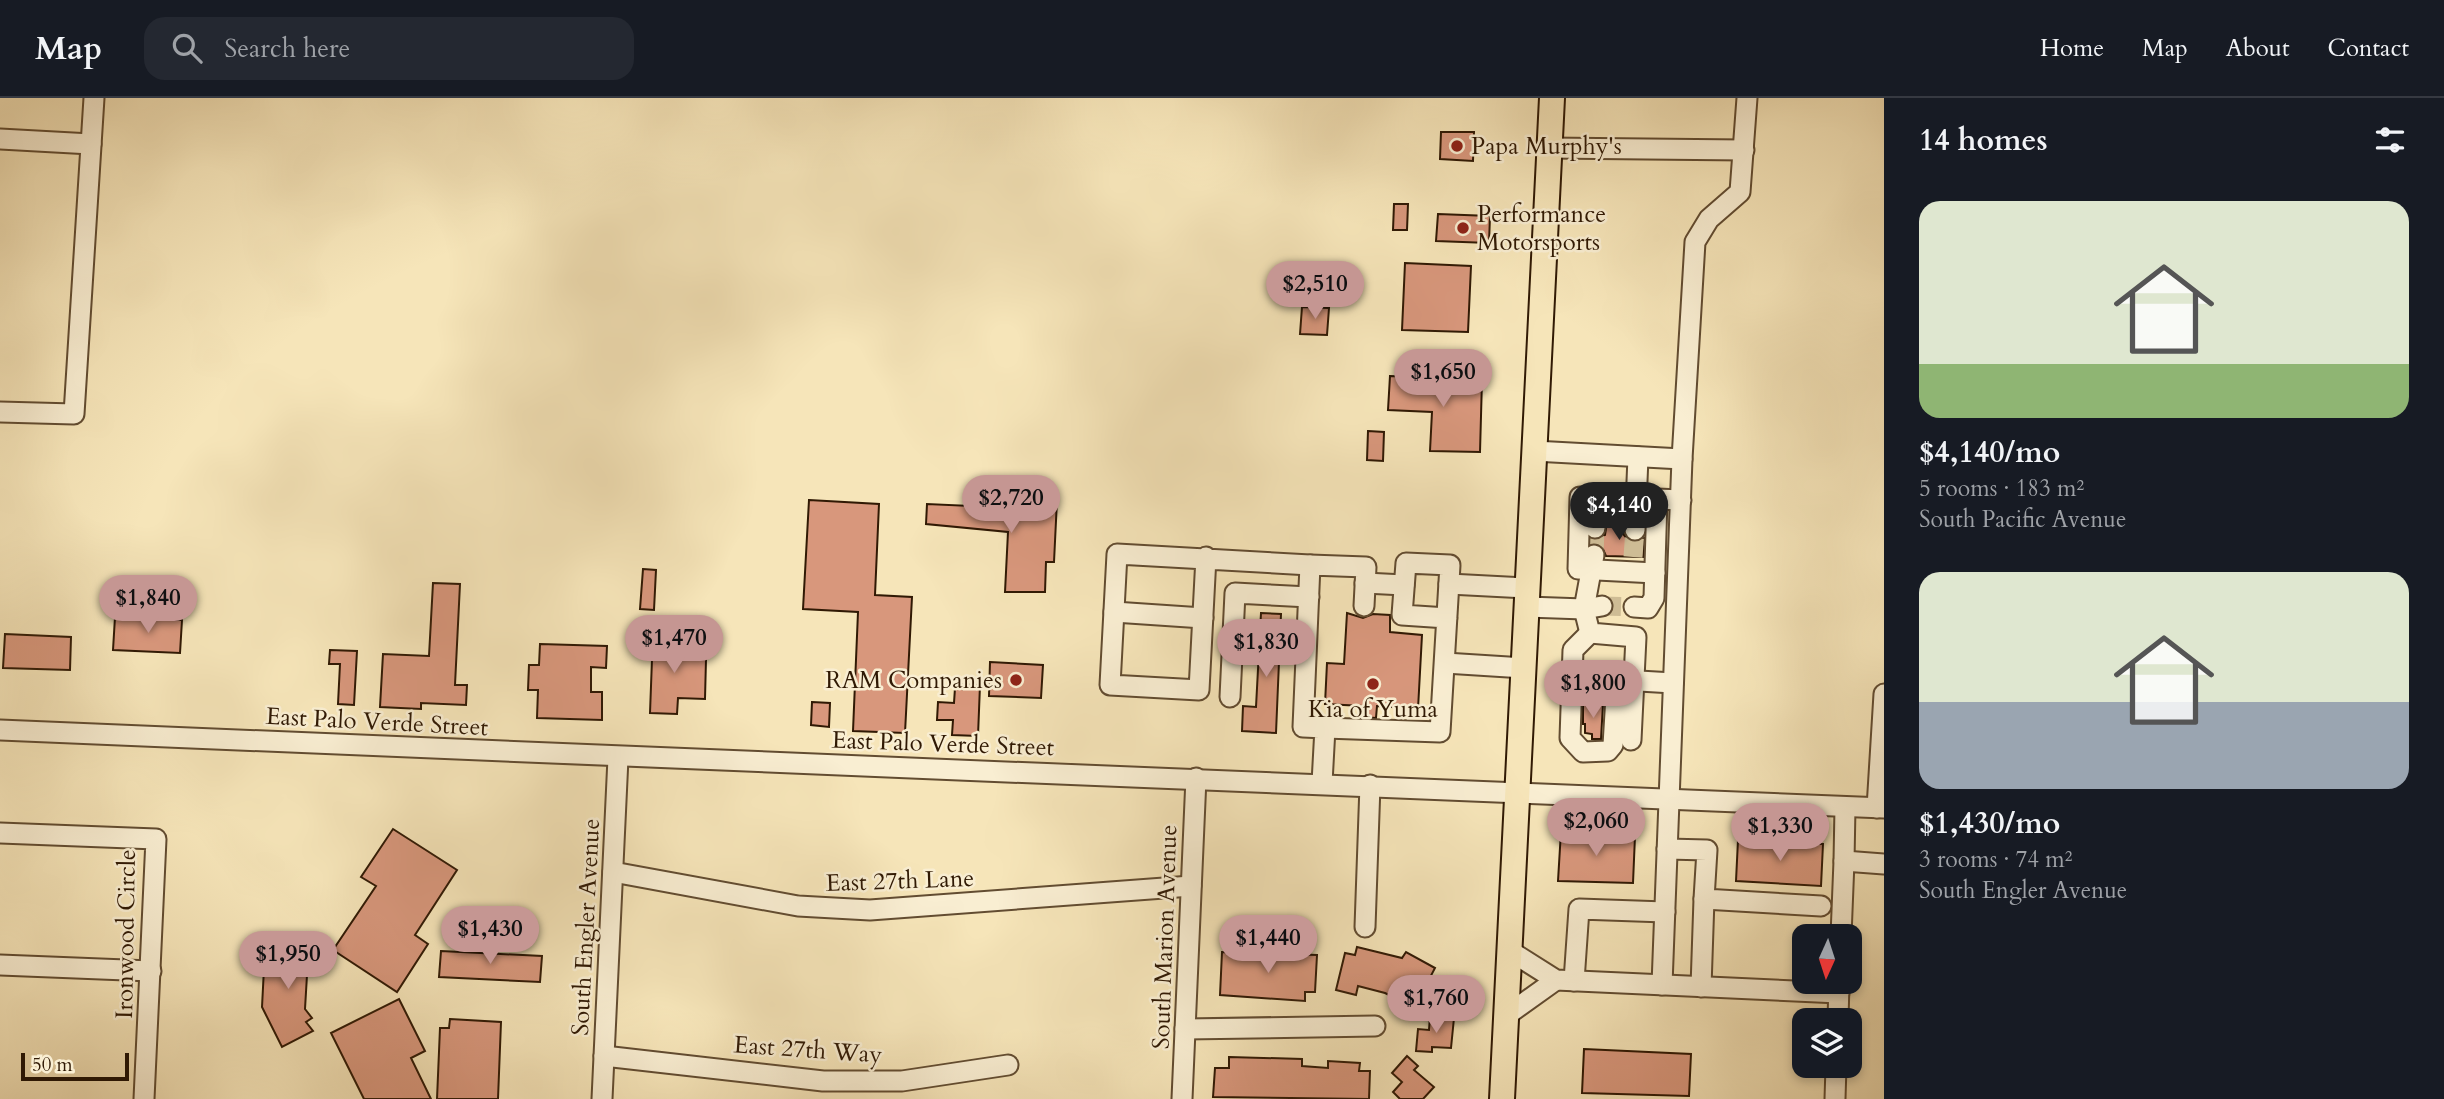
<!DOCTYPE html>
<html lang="en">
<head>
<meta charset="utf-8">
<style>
	:root { --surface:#171b24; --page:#242831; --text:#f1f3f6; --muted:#9ea1a6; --line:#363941; --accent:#c59692 }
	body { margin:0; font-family:Cardo,serif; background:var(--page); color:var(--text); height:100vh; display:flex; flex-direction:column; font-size:26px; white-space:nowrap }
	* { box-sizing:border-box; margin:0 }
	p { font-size:23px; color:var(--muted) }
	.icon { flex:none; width:38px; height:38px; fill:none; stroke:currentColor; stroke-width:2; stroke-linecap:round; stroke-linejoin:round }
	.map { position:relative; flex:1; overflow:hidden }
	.drawer { display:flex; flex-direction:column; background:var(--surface); width:560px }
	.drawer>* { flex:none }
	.needle { width:46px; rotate:183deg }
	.controls { position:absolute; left:1792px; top:826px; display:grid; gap:14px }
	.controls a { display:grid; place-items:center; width:70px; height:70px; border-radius:14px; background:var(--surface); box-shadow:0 4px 10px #0003; font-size:35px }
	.scale { position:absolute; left:21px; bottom:18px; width:108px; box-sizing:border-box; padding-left:7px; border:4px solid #301904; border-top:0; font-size:19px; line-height:24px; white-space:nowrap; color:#301904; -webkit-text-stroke:5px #f9eed2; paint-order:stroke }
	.price { position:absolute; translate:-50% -60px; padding:0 16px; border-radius:24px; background:var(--accent); color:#111; font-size:23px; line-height:46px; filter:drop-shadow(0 2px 4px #0008) }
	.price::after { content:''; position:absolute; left:50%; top:42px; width:21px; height:16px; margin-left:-10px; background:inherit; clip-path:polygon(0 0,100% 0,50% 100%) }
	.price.selected { background:#222; color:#fff }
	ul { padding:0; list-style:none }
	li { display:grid; align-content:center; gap:14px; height:371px; padding:0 35px }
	li span { display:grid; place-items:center; height:217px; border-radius:21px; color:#555 }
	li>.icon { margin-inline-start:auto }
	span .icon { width:126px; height:126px; fill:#fffc; stroke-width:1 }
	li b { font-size:30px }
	h2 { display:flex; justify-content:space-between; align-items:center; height:84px; padding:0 35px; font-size:30px }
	header { display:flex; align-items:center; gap:42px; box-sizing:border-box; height:98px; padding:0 35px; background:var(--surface); border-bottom:2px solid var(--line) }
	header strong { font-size:33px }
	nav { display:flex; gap:38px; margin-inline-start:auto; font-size:24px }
	.search { width:490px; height:63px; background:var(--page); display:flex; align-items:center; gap:18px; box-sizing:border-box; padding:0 24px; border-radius:21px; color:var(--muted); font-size:26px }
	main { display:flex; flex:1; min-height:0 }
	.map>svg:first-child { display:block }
	.building { fill:#d8977c; stroke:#301904; stroke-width:2 }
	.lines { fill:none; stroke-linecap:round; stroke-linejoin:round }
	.minor-tunnel { stroke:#cebc95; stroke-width:19; stroke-dasharray:19 10; stroke-linecap:butt }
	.minor-casing { stroke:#624c31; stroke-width:23 }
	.major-casing { stroke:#301904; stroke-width:28 }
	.minor { stroke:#f9eed2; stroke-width:19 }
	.major { stroke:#f6e5b9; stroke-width:24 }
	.poi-dot { fill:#8f2418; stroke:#f9eed2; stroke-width:2.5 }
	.labels { text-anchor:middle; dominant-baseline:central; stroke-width:5; stroke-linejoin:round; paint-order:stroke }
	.poi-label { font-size:24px; fill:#301904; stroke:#f9eed2; text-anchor:start }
	.street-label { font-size:24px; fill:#301904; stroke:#f9eed2 }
</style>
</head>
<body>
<header>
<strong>Map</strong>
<div class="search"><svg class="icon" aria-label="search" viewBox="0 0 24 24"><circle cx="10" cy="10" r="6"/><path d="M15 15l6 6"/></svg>Search here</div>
<nav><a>Home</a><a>Map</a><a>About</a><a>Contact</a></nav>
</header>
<main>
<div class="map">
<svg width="1884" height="1001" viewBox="0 0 1884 1001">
	<rect width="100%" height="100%" fill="#f6e5b9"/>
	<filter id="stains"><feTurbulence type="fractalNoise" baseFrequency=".00286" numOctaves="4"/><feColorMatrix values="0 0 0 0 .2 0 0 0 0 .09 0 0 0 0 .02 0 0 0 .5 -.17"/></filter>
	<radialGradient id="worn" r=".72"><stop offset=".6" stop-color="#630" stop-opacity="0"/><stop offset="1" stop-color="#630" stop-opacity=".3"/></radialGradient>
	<g class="building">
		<path d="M1441,34H1474L1473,63L1440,61Z"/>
		<path d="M1394,106H1408L1407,132H1393Z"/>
		<path d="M1438,116L1490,118L1489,145L1436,143Z"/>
		<path d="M1405,165L1471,168L1468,234L1402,232Z"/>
		<path d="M1302,209L1329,210L1327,237L1300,236Z"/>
		<path d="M1390,278L1482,282L1480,354L1430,353L1432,314L1388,312Z"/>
		<path d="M1368,333L1384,334L1383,363L1367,362Z"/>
		<path d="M994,399L1057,402L1054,464H1046L1045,494H1005L1008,434L926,426L927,406L993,409Z"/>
		<path d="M809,402L879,406L875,497L912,499L905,635L853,633L858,514L803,511Z"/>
		<path d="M1607,424H1622L1624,437L1629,443L1635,444L1644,440L1643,459L1606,458L1601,447L1591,445V441L1605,437Z"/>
		<path d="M643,471L656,472L654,512L640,511Z"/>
		<path d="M433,485L460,486L455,587H467L466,607L421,605V611L380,609L383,556L429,558Z"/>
		<path d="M1261,515L1281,516L1276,635L1242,633L1243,608L1256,609Z"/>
		<path d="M1347,515L1363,520L1373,516L1390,517V534L1422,537L1418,611L1377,608L1376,620L1362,619L1363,608L1325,606L1327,565L1344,566Z"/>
		<path d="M115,519L182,522L180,555L113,552Z"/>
		<path d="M653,534L681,535L680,560L706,561L705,601L678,600L677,616L650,615Z"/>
		<path d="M5,536L71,539L70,572L3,570Z"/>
		<path d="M540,546L607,548L606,570L591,569V594H602V622L537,620L538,592H528L529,567H539Z"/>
		<path d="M330,552L357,553L354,607L338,606L340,566H329Z"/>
		<path d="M990,564L1043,567L1041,600L989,598Z"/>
		<path d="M962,586L980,587L978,638L952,637L953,622H937L938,604L954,605L955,590L962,591Z"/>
		<path d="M812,604L830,605L829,629L811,627Z"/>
		<path d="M1595,605L1603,606L1601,641H1592V636L1585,635V626H1583V607Z"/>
		<path d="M393,731L457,772L415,837L428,846L397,894L333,852L376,788L361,779Z"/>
		<path d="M1561,733L1635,738L1633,785L1558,783Z"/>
		<path d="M1738,742L1823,746L1821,788L1736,783Z"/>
		<path d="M287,837L314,857L310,862L314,866L307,877L305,911L312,920L306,924L313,933L282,949L262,909L264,870Z"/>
		<path d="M1357,849L1402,860L1406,854L1435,870L1423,893L1410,886L1401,903L1385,895L1358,888L1356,897L1336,892L1345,855L1355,857Z"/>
		<path d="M441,853L542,858L540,884L439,879Z"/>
		<path d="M1222,854L1317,857L1315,894H1305V903L1220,897Z"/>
		<path d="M399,901L425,953L411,960L431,1001H364L331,935Z"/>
		<path d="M1430,918L1454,920L1451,950L1432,949V954L1416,953L1418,931L1429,932Z"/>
		<path d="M450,921L501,924L498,1001H437L440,930H449Z"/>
		<path d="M1584,951L1691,956L1689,998L1582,995Z"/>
		<path d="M1407,958L1418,968L1414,972L1434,989L1423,1001H1400L1393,994L1402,984L1392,975Z"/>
		<path d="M1229,959L1302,961V968L1328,970V963L1360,965L1359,973H1370L1369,1001L1213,999L1215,970H1229Z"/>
	</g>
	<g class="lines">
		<g class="minor-tunnel">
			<path d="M1594,457L1595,430"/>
			<path d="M1633,459L1635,432"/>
			<path d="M1602,508L1634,509"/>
		</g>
		<g class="minor-casing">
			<g id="minor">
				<path d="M0,41L91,46"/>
				<path d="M1549,50L1744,52"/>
				<path d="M0,314L74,316L94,0"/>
				<path d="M1534,353L1682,361"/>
				<path d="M1596,399H1580L1578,471L1655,475"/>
				<path d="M1595,430L1596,399L1657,401"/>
				<path d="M1635,432L1638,359"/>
				<path d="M1594,457L1584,511L1590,535L1636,539L1631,642"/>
				<path d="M1206,459L1199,592L1110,587L1117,456L1310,467"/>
				<path d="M1365,485L1404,487"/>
				<path d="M1449,486L1528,490"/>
				<path d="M1527,509L1584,511L1602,508"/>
				<path d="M1634,509L1648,510L1654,500L1657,401L1681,402"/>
				<path d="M1114,514L1203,520"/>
				<path d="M1590,535L1573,552L1570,640L1583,654L1608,653L1613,647L1617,582"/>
				<path d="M1445,565L1524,570"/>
				<path d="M1571,579L1673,585"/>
				<path d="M1230,599L1235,495L1309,499"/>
				<path d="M1325,630L1440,634L1450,467L1406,465L1402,517L1447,520"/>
				<path d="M0,632C628,660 1256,683 1884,710"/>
				<path d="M1322,685L1325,630L1303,629L1310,467L1366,469L1364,508"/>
				<path d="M1877,710L1884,596"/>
				<path d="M0,735L156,741L144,1001"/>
				<path d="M1667,751L1707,752L1704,801L1821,808"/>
				<path d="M1844,763L1845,709"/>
				<path d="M613,774L798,808L870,812L1191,788"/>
				<path d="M1365,829L1370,687"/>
				<path d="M1841,838L1844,763L1884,766"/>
				<path d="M1510,853L1556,882L1839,895"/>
				<path d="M0,867L151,873"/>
				<path d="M1574,883L1579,811L1665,814"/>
				<path d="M1662,887L1682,361L1695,144L1709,121L1740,94L1747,0"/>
				<path d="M1701,889L1704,801"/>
				<path d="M1507,917L1556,882"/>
				<path d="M1838,922L1839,885"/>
				<path d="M1185,931L1375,928"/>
				<path d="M604,958L823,983H902L1008,967"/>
				<path d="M602,1001L618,660"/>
				<path d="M1182,1001L1196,680"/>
				<path d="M1835,1001L1836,968"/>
			</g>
		</g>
		<g class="major-casing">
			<path id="major" d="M1502,1001L1552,0"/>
		</g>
		<use href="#minor" class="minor"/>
		<use href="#major" class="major"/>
	</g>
	<g class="poi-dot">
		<circle cx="1457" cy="48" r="7"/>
		<circle cx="1463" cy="130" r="7"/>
		<circle cx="1016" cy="582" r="7"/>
		<circle cx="1373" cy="586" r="7"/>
	</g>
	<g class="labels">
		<g class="poi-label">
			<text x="1471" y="48">Papa Murphy's</text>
			<text x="1477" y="116">Performance<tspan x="1477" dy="28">Motorsports</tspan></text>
			<text x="1002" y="582" text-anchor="end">RAM Companies</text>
			<text x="1373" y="611" text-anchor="middle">Kia of Yuma</text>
		</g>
		<g class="street-label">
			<text transform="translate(377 624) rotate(3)">East Palo Verde Street</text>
			<text transform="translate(943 646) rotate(2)">East Palo Verde Street</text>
			<text transform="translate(900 783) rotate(-2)">East 27th Lane</text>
			<text transform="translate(586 829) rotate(-87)">South Engler Avenue</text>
			<text transform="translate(126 836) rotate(-89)">Ironwood Circle</text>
			<text transform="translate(1165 839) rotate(-88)">South Marion Avenue</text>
			<text transform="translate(808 952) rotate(4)">East 27th Way</text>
		</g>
	</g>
	<rect width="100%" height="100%" filter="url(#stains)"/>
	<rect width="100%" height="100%" fill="url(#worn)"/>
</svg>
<div class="controls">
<a><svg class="needle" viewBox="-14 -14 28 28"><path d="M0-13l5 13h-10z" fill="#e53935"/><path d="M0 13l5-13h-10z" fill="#9ea1a6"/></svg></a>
<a><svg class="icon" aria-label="layers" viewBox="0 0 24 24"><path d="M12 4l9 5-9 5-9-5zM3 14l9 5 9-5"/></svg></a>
</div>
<div class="scale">50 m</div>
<b class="price" style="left:1315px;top:223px">$2,510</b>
<b class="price" style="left:1443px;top:311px">$1,650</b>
<b class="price" style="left:1011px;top:437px">$2,720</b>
<b class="price selected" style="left:1619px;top:444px">$4,140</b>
<b class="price" style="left:148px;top:537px">$1,840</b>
<b class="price" style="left:674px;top:577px">$1,470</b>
<b class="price" style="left:1266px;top:581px">$1,830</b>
<b class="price" style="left:1593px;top:622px">$1,800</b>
<b class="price" style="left:1596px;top:760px">$2,060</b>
<b class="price" style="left:1780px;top:765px">$1,330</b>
<b class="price" style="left:490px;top:868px">$1,430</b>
<b class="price" style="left:1268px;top:877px">$1,440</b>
<b class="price" style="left:288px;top:893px">$1,950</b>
<b class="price" style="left:1436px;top:937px">$1,760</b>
</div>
<section class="drawer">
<h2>14 homes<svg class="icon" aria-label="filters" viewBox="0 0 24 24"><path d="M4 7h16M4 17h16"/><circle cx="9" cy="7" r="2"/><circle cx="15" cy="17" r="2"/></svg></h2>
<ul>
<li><span style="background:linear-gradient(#dfe7d0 75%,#8fb573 0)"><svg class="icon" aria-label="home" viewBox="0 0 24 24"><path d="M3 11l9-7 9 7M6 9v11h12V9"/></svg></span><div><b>$4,140/mo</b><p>5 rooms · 183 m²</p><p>South Pacific Avenue</p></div></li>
<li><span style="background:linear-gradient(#dfe7d0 60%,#9aa5b1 0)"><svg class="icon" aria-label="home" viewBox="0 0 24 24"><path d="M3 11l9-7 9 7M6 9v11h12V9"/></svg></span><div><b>$1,430/mo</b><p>3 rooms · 74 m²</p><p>South Engler Avenue</p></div></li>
</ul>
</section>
</main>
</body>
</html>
